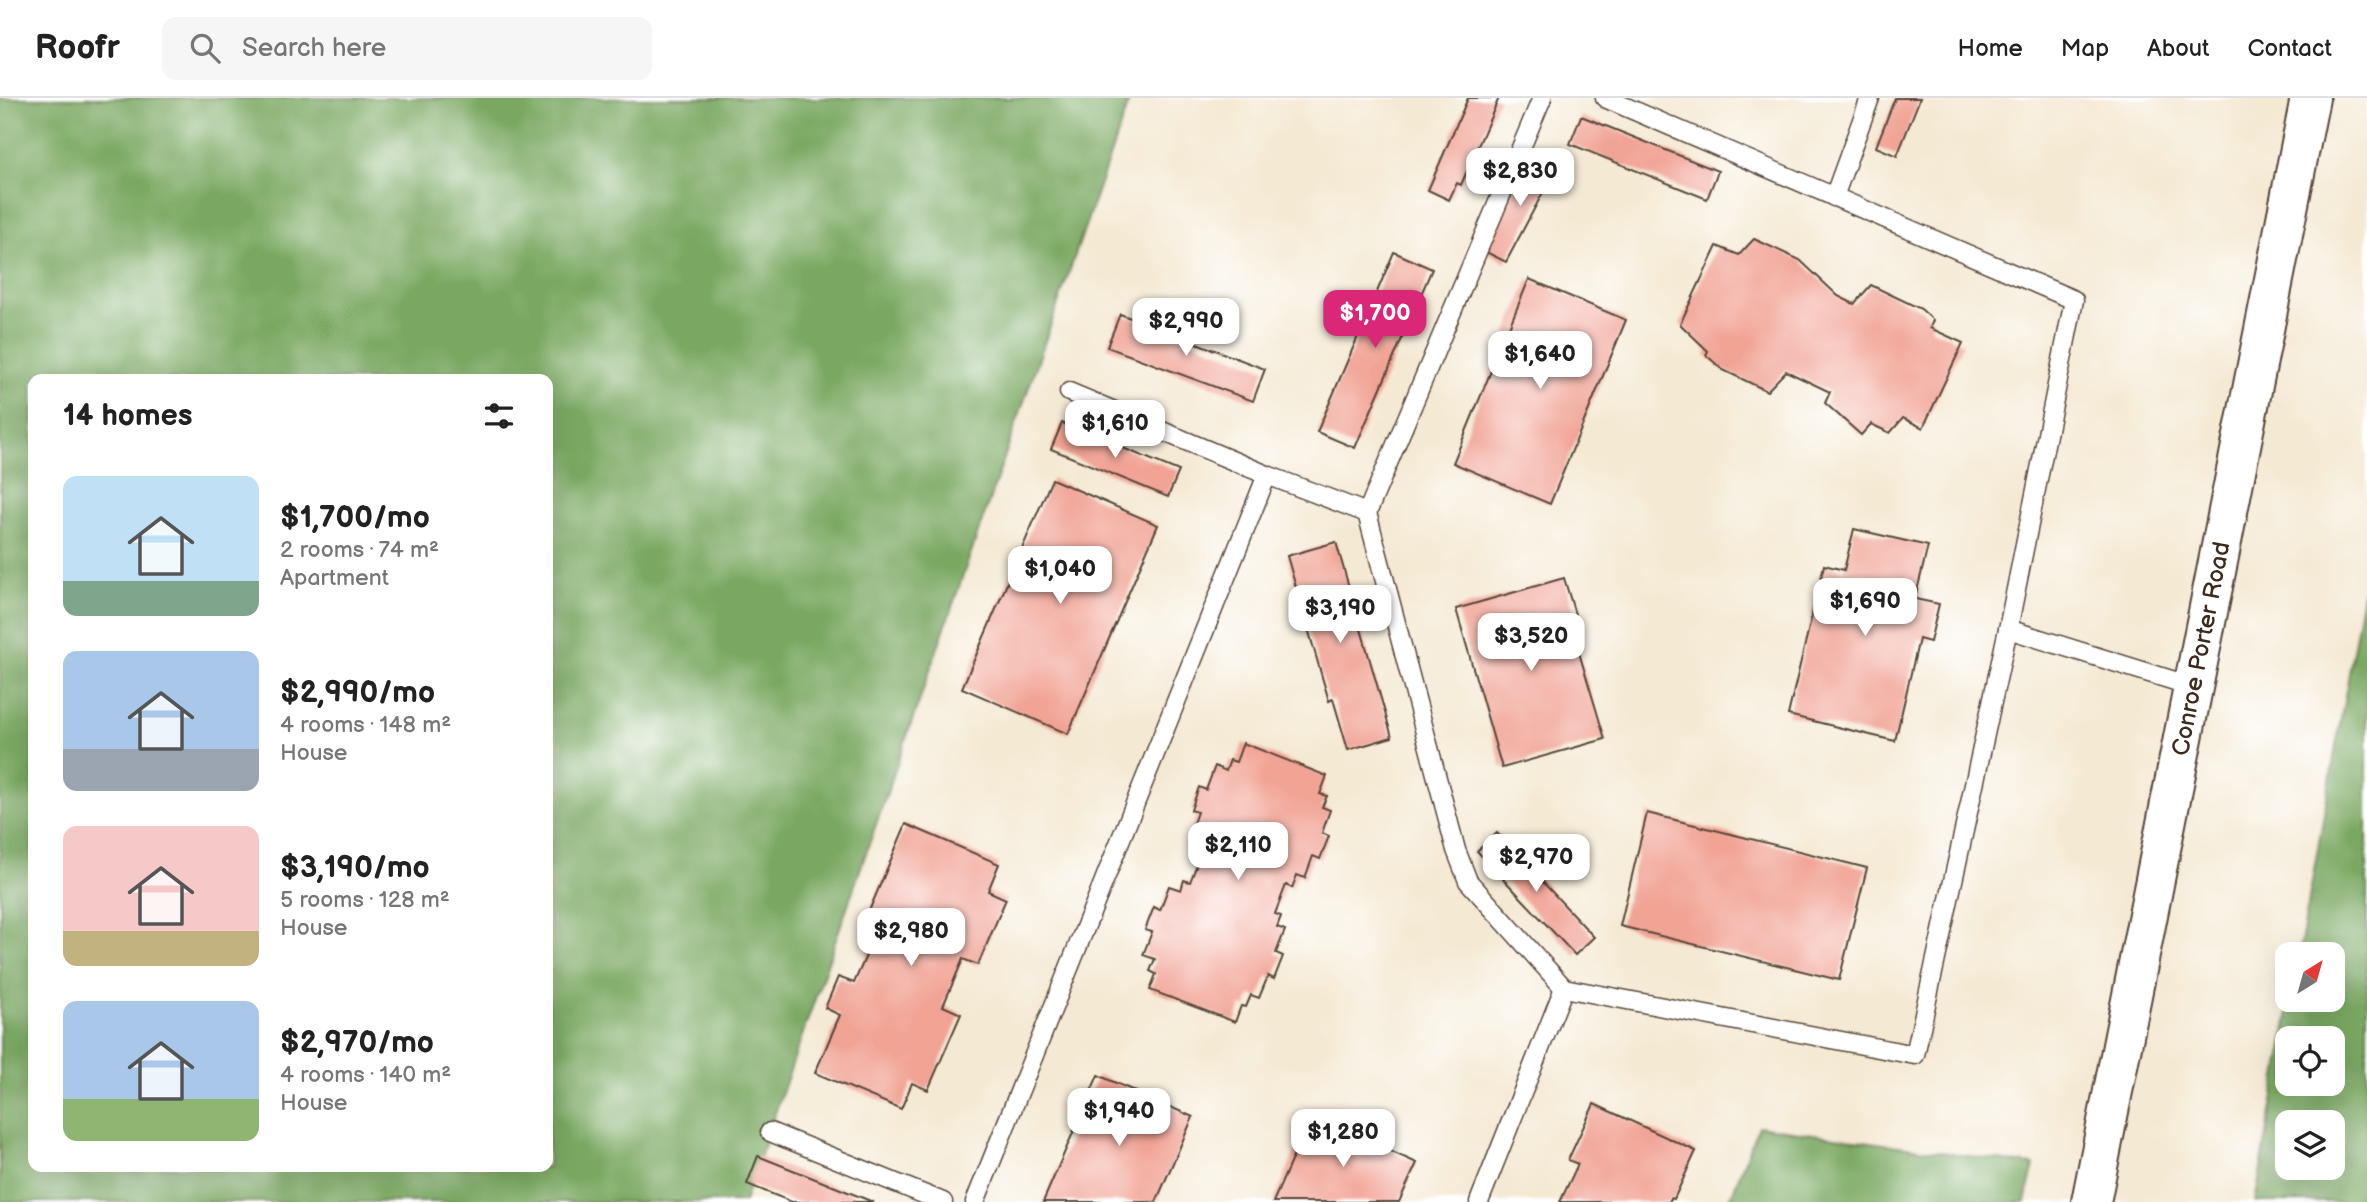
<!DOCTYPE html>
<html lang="en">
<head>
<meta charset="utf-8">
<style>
	:root { --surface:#fff; --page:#f6f6f6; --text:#222; --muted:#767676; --line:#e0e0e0; --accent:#db2777 }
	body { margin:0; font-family:"Balsamiq Sans",sans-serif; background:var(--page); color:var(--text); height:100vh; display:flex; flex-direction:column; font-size:26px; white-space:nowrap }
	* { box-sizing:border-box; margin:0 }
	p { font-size:23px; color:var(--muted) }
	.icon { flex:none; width:38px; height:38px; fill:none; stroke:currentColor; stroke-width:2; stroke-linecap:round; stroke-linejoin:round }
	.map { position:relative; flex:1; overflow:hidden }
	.panel { position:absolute; left:28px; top:276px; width:525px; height:798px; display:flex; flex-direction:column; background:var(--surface); border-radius:14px; box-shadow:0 7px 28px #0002 }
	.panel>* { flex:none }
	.needle { width:46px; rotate:37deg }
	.fabs { position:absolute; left:2275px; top:844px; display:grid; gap:14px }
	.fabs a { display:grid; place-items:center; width:70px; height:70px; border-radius:14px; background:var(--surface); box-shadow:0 7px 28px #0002; font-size:35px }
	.price { position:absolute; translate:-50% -60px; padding:0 16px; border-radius:14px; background:#fff; color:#222; font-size:23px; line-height:46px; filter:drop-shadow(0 2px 4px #0008) }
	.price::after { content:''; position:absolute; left:50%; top:42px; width:21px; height:16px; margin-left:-10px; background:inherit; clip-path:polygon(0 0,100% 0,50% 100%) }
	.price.selected { background:var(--accent); color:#fff }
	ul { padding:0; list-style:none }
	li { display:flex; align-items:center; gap:21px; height:175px; padding:0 35px }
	li span { display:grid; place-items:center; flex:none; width:196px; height:140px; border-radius:14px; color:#555 }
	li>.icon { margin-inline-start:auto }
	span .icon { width:84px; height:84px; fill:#fffc; stroke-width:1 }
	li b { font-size:30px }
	h2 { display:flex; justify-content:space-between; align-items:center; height:84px; padding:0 35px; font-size:30px }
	header { display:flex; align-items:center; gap:42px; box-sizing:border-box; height:98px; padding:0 35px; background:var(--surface); border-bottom:2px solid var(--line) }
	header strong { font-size:33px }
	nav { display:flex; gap:38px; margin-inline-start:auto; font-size:24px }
	.search { width:490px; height:63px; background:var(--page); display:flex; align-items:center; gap:18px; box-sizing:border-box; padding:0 24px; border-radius:14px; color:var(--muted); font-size:26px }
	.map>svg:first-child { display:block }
	.forest { fill:#7aa862; stroke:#5a6940; stroke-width:2; fill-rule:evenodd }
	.building { fill:#f1a394 }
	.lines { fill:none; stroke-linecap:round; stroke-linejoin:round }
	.service-casing { stroke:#574739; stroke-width:21 }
	.secondary-casing { stroke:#574739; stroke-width:42 }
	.service { stroke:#fff; stroke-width:18 }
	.secondary { stroke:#fff; stroke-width:38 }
	.labels { text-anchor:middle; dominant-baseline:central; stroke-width:5; stroke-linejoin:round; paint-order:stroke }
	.street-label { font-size:24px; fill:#3b2a1e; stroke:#fff }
</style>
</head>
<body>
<header>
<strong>Roofr</strong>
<div class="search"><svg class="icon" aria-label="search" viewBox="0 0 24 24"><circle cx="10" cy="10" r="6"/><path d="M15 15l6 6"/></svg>Search here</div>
<nav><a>Home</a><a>Map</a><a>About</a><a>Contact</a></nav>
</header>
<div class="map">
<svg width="2367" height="1104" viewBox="0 0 2367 1104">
	<rect width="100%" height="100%" fill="#fff"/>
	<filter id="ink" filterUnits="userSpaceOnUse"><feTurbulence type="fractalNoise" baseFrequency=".0143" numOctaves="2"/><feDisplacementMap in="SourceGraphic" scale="14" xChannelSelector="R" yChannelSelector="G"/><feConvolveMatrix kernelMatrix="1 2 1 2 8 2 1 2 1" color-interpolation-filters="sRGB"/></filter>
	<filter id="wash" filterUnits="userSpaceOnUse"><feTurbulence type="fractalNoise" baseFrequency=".00686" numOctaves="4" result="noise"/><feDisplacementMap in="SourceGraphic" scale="28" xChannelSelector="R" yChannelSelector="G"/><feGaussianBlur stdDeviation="1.57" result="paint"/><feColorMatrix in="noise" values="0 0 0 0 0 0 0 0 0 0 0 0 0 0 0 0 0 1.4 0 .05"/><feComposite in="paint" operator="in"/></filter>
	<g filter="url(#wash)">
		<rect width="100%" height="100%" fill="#f4e9d3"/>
		<g class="forest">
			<path d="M0,0H1130L744,1104H0ZM33,282H548V1069H33Z"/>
			<path d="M2367,474V1104H2255L2291,901H2333V856H2299ZM2287,940H2333V985H2287ZM2287,1024H2333V1069H2287Z"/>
			<path d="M1758,1028L2034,1067L2025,1104H1729Z"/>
		</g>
		<g id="blocks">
			<g class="building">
				<path d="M1468,0H1499L1461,87L1457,85L1449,102L1428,92Z"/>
				<path d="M1895,0H1920L1897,58L1876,49Z"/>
				<path d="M1581,18L1718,73L1707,101L1570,46Z"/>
				<path d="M1533,56L1557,68L1506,164L1482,152Z"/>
				<path d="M1754,141L1800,162L1838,198L1854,206L1871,187L1921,211L1933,222L1930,230L1963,245L1923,330L1903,320L1890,335L1871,326L1861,337L1825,305L1830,294L1786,273L1767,293L1723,272L1706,257L1708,253L1680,226L1717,148L1739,157Z"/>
				<path d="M1394,154L1432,171L1355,350L1317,334Z"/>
				<path d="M1529,181L1626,222L1550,406L1453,365Z"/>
				<path d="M1120,216L1265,271L1253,303L1107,249Z"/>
				<path d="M1062,325L1179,373L1168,399L1051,351Z"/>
				<path d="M1052,381L1158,427L1068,636L962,590Z"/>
				<path d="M1854,431L1928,448L1915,501L1939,506L1930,544L1919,541L1895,643L1788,617L1824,467L1844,472Z"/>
				<path d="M1336,444L1392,639L1348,652L1333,601L1329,603L1287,458Z"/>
				<path d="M1564,480L1581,536L1574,538L1605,641L1502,670L1456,511Z"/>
				<path d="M1243,645L1327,678L1320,696L1327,698L1322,709L1330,712L1322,735L1329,738L1320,761L1313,758L1305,780L1297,777L1292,790L1286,787L1275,816L1281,818L1277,829L1285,832L1276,855L1283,858L1274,881L1268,878L1259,900L1251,897L1246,909L1241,908L1235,924L1150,892L1156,876L1150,873L1155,861L1143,857L1152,834L1145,832L1154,809L1160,812L1169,788L1181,792L1184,782L1190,784L1201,756L1196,754L1201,741L1189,737L1197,714L1191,712L1199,689L1206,692L1215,668L1226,673L1230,662L1236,664Z"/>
				<path d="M1647,715L1867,770L1839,882L1620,828Z"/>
				<path d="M906,726L999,766L988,793L1006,801L978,867L963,861L943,908L961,916L928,992L912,985L901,1011L815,975L840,917L825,910L838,879L854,885L877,833L863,827Z"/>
				<path d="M1497,735L1594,839L1575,857L1477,753Z"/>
				<path d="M1098,977L1193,1019L1156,1104H1043Z"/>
				<path d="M1594,1006L1696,1053L1674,1101L1671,1100L1669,1104H1560L1578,1066L1568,1062Z"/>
				<path d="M1311,1018L1417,1065L1399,1104H1273Z"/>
				<path d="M758,1058L873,1104H792L747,1086Z"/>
			</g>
		</g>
	</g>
	<g filter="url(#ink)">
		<use href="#blocks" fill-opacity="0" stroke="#574739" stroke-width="2"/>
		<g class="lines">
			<g class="service-casing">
				<g id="service">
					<path d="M1605,0L2074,202L2008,531"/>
					<path d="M1834,99L1870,0"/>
					<path d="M1069,294L1267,377"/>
					<path d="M1367,415L1542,0"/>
					<path d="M770,1034L943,1104"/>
					<path d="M975,1104L1267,377L1367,415L1456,752L1468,783L1564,890L1915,957L2008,531L2194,589"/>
					<path d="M1479,1104L1564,890"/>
				</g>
			</g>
			<g class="secondary-casing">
				<g id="secondary">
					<path id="s1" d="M2091,1104L2310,0"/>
				</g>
			</g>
			<use href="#service" class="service"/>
			<use href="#secondary" class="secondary"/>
		</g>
	</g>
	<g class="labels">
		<g class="street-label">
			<text stroke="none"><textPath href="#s1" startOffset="564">Conroe Porter Road</textPath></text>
		</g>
	</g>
</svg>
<div class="fabs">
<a><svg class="needle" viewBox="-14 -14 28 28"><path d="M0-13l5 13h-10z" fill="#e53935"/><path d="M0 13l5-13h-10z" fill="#767676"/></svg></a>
<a><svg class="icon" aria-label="locate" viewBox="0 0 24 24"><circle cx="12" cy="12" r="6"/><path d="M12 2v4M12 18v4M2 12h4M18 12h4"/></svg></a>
<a><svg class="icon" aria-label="layers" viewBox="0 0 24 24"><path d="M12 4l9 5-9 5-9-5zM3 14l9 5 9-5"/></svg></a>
</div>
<b class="price" style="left:1520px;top:110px">$2,830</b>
<b class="price selected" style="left:1375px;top:252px">$1,700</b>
<b class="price" style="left:1186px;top:260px">$2,990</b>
<b class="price" style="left:1540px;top:293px">$1,640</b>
<b class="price" style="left:1115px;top:362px">$1,610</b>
<b class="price" style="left:1060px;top:508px">$1,040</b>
<b class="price" style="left:1865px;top:540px">$1,690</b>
<b class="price" style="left:1340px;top:547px">$3,190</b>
<b class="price" style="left:1531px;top:575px">$3,520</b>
<b class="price" style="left:1238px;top:784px">$2,110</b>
<b class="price" style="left:1536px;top:796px">$2,970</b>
<b class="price" style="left:911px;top:870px">$2,980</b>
<b class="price" style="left:1119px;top:1050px">$1,940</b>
<b class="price" style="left:1343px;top:1071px">$1,280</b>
<section class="panel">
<h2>14 homes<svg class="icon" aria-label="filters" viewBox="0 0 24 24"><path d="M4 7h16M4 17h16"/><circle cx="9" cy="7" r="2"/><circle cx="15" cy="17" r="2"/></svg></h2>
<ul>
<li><span style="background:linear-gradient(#bfe0f5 75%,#7fa58c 0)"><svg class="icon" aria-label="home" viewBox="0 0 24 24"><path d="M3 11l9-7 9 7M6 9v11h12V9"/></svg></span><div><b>$1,700/mo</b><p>2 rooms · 74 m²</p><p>Apartment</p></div></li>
<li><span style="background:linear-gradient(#a9c7e8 70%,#9aa5b1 0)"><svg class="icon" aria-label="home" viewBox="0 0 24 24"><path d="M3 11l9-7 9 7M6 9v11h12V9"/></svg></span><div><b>$2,990/mo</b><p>4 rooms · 148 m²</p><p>House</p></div></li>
<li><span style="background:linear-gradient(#f6c9c9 75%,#c2b280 0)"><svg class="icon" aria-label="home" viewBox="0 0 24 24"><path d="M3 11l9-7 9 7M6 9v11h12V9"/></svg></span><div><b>$3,190/mo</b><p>5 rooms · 128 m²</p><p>House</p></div></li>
<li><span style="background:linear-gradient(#a9c7e8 70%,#8fb573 0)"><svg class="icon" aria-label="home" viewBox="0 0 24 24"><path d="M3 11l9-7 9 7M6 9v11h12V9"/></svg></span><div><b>$2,970/mo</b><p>4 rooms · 140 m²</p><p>House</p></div></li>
</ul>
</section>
</div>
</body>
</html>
